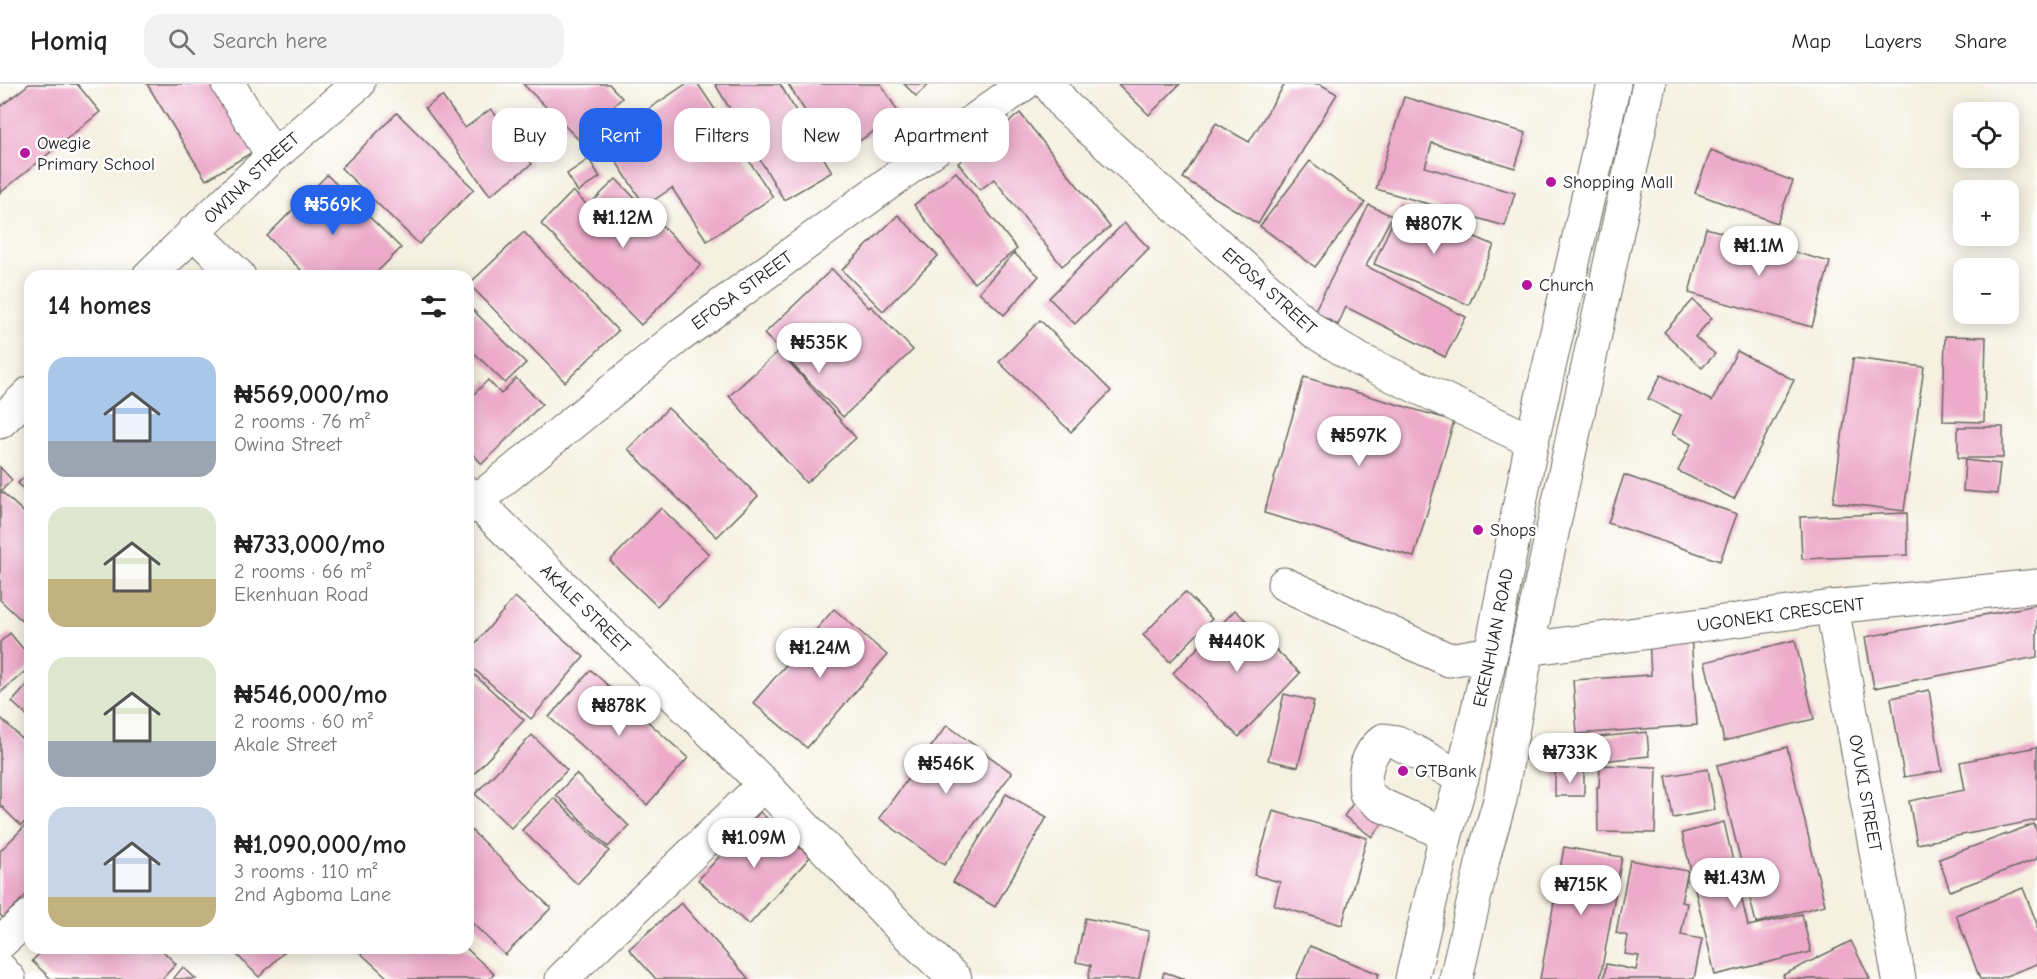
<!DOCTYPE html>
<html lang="en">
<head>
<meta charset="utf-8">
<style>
	:root { --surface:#fff; --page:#f2f2f2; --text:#222; --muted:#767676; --line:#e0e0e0; --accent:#2563eb }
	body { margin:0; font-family:"Comic Neue",sans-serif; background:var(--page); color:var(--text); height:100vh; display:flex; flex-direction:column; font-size:22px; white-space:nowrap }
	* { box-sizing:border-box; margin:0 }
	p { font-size:20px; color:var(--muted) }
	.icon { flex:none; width:33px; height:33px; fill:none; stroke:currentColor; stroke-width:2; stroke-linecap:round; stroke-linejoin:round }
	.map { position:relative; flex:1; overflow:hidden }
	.panel { position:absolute; left:24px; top:186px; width:450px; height:684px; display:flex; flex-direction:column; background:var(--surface); border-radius:18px; box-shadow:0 3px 15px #0003 }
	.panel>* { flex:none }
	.top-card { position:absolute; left:492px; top:24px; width:570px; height:54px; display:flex; gap:12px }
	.controls { position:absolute; left:1953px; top:18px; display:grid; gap:12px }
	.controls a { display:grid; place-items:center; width:66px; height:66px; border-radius:12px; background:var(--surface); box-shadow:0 3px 15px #0003; font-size:30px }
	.price { position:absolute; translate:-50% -51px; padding:0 14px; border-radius:21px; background:#fff; color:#222; font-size:20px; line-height:39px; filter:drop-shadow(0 2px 3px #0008) }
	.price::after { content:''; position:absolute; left:50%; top:36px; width:18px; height:14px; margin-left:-9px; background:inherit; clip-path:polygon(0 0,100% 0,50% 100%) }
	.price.on { background:var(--accent); color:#fff }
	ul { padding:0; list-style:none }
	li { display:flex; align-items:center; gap:18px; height:150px; padding:0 24px }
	li span { display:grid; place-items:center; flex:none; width:168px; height:120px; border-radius:18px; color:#555 }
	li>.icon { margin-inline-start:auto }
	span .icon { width:72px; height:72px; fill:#fffc; stroke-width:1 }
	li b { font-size:26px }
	h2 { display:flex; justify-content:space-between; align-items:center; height:72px; padding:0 24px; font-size:26px }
	.pill { padding:0 21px; border-radius:18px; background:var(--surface); box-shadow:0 3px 15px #0003; font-size:21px; line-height:54px }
	.pill.on { background:var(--accent); color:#fff }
	header { display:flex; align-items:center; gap:36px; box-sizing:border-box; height:84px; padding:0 30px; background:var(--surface); border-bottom:2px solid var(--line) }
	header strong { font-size:28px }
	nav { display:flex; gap:33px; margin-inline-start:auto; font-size:21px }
	.search { width:420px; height:54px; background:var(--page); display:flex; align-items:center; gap:15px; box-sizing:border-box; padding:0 21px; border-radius:18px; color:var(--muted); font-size:22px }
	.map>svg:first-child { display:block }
	.building { fill:#edaaca }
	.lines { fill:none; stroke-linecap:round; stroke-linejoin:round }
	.minor-casing { stroke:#686761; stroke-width:35 }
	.major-casing { stroke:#686761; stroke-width:35 }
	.minor { stroke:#fff; stroke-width:33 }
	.major { stroke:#fff; stroke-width:33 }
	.poi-dot { fill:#b5179e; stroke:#fff; stroke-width:2 }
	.labels { text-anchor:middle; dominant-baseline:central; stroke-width:5; stroke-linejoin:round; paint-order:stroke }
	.poi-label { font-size:18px; fill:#1c1c1c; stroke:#fff; text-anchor:start }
	.street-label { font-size:18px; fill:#1c1c1c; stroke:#fff }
</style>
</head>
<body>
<header>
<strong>Homiq</strong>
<div class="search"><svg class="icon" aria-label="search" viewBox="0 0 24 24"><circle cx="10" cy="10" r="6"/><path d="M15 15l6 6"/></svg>Search here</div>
<nav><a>Map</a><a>Layers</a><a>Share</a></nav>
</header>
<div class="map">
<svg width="2037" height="895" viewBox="0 0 2037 895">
	<rect width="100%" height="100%" fill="#fff"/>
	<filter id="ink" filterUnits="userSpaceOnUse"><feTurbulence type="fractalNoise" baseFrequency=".0167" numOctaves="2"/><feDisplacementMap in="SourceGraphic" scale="12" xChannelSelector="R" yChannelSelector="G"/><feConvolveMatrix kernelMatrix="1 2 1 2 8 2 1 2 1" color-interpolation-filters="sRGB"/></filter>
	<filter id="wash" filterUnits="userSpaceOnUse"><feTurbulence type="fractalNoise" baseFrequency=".008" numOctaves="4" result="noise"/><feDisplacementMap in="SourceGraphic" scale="24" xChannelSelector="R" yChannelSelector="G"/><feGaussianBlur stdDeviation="1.35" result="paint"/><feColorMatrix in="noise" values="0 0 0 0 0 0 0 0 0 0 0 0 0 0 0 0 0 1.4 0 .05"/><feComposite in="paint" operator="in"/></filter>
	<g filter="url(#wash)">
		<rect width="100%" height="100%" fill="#f5f1e1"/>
		<g id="blocks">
			<g class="building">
				<path d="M29,0H77L100,28L0,109V23Z"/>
				<path d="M147,0H215L256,66L206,96Z"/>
				<path d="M523,0H609L622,14L579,56Z"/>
				<path d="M686,0H698L773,113L707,157L672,104L645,122L602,56Z"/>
				<path d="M715,0H780L832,88L784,116Z"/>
				<path d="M788,0H881L900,31L834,73Z"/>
				<path d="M904,0H929L916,12Z"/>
				<path d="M1118,0H1180L1149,31Z"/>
				<path d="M1285,0H1320L1337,10L1258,140L1183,94L1216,39L1249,58Z"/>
				<path d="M442,12L465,44L491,25L532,80L490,111L425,24Z"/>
				<path d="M1404,13L1526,49L1515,84L1432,59L1425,83L1515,109L1505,142L1376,105Z"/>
				<path d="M397,29L474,105L419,160L341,84Z"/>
				<path d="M1020,29L1110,143L1062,182L994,95L980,106L958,79Z"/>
				<path d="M1711,66L1793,97L1777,139L1695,109Z"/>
				<path d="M589,75L600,93L578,108L567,90Z"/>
				<path d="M1310,77L1365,119L1315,183L1260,142Z"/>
				<path d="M956,88L1017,165L974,199L914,121Z"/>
				<path d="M327,91L401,164L373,192H307L267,152Z"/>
				<path d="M616,95L701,181L641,241L541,140L573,107L588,122Z"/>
				<path d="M1369,121L1392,132L1366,182L1466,233L1445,273L1346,223L1338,241L1314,228Z"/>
				<path d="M1400,121L1494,161L1469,221L1374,180Z"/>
				<path d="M898,131L938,172L883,227L842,186Z"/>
				<path d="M1124,139L1149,164L1075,240L1049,214Z"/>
				<path d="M1706,144L1830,178L1812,243L1689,209Z"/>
				<path d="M524,148L618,247L565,298L469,200Z"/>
				<path d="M1014,169L1039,192L1004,231L979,208Z"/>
				<path d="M832,185L869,224L871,222L913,266L843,333L782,270L856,354L806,399L729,312L780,266L764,250Z"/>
				<path d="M1693,216L1712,234L1695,253L1715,270L1702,284L1664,248Z"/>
				<path d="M473,226L526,279L505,299L468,263V231Z"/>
				<path d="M1040,236L1111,307L1071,348L999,278Z"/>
				<path d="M1945,252L1986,253L1984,338L1943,337Z"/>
				<path d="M1737,267L1794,296L1734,415L1678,387L1691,360L1672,350L1681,331L1648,315L1661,291L1712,317Z"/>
				<path d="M1853,274L1924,283L1904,427L1833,418Z"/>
				<path d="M1304,293L1454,337L1414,473L1264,429Z"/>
				<path d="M516,294L542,320L482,380L468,365V316L488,296L501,310Z"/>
				<path d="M668,324L758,412L717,453L628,365Z"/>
				<rect x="1958" y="343" width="45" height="31"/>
				<path d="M1965,376L2000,380L1997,410L1963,407Z"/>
				<path d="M0,383L12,396L0,408Z"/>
				<path d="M30,388V412L18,399Z"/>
				<path d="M1624,391L1737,430L1720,477L1608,439Z"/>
				<path d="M2,408L30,434V544L0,516V410Z"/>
				<path d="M661,424L709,470L657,522L610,477Z"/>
				<path d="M1907,429L1908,471L1802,475L1800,433Z"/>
				<path d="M1185,508L1212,535L1170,578L1143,551Z"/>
				<path d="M515,513L584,573L531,635L468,580V568Z"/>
				<path d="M2037,521V573L1874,604L1865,553Z"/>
				<path d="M834,525L887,571L807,664L753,619Z"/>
				<path d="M1235,526L1300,589L1239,653L1173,589Z"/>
				<path d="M10,549L30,573V583L0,609V558Z"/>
				<path d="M1691,552L1697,641L1577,650L1573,596L1651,591L1649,555Z"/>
				<path d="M1795,556L1814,635L1724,657L1705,578Z"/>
				<path d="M468,585L524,636L471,693L468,690Z"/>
				<path d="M591,586L688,674L647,721L549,633Z"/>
				<path d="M30,598V634L12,618Z"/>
				<path d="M1929,606L1942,687L1904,693L1891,614Z"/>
				<path d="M1284,610L1314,617L1298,683L1268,676Z"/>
				<path d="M0,633L30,663V733L21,742L0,721Z"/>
				<path d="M947,641L1012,689L944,781L879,734Z"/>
				<path d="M1647,648L1649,672L1553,682L1551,658Z"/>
				<path d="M532,651L567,686L511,744L475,710Z"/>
				<path d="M1787,663L1825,821L1756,839L1717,681Z"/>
				<path d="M2037,663V736L1917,760L1909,717L1965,706L1960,678Z"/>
				<path d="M1600,681L1657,683L1655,749L1598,748L1597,703H1599Z"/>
				<path d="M1708,685L1715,726L1673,734L1666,692Z"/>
				<path d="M1584,687V712H1555V688Z"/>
				<path d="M576,690L629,742L608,763L556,711Z"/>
				<path d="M1006,710L1047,733L995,823L953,798Z"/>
				<path d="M554,714L609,767L577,800L522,746Z"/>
				<path d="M1354,718L1383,739L1372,753L1344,732Z"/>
				<path d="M1273,727L1367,754L1342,841L1274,821L1280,798L1254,791Z"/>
				<path d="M760,728L810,773L749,841L698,796Z"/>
				<path d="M30,737V807L3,834L0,831V767Z"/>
				<path d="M1724,738L1748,842L1802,830L1811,868L1715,891L1682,749Z"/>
				<path d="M2034,740L2037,749V775L1950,807L1939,775Z"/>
				<path d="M468,743L551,824L505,871L468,835Z"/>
				<path d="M1564,763L1622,773L1600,895H1540Z"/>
				<path d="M1630,776L1688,787L1681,818L1687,819L1681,851L1702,855L1694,895H1604L1606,880L1636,886L1639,872L1625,870L1628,852L1616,849Z"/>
				<path d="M2023,804L2037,840V880L1998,895H1980L1956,831Z"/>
				<path d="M681,819L749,895H656L629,865Z"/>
				<path d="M1085,834L1149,847L1139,895H1088L1091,881L1076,878Z"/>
				<path d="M1851,857L1870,895H1785L1783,891Z"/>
				<path d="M1310,862L1379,890L1377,895H1296Z"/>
				<path d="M45,864H160L176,880L162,895H51L32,877Z"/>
				<path d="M230,864H288L259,893Z"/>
				<path d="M355,864H466L494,890L490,895H389Z"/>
				<path d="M183,883L196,895H173Z"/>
				<path d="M1164,888L1185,895H1162Z"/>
			</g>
		</g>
	</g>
	<g filter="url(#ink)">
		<use href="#blocks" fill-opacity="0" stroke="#686761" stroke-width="1.5"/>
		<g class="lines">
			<g class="minor-casing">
				<g id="minor">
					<path d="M228,0L273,72"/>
					<path id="s1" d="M1049,0L1066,23L1315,248L1360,276L1532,357"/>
					<path d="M193,148L239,192"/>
					<path id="s2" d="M149,192L273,72L358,0"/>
					<path d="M0,338L30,309"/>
					<path id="s3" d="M468,409L764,700L900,843L955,895"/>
					<path id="s4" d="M468,424L678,253L1024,0"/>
					<path d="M1284,500L1449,576L1491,569"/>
					<path id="s5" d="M1832,523L1899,895"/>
					<path id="s6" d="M1527,565L1832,523L2037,502"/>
					<path d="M1446,750L1379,720L1366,709C1363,688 1367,669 1384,656L1397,658L1462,694"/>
					<path d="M0,859L30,832"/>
					<path d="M0,885L9,895"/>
					<path d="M562,895L764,700"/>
				</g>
			</g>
			<g class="major-casing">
				<g id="major">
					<path id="s7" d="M1412,895L1446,750L1462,694L1491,569L1532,357L1614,0"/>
					<path d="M1456,895L1484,771L1500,716L1527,565L1649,0"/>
				</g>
			</g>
			<use href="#minor" class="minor"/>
			<use href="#major" class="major"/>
		</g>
	</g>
	<g class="poi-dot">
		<circle cx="25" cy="69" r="6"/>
		<circle cx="1551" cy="98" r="6"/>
		<circle cx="1527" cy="201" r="6"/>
		<circle cx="1478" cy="446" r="6"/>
		<circle cx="1403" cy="687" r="6"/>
	</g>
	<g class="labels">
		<g class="poi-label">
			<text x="37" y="59">Owegie<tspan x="37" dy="21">Primary School</tspan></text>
			<text x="1563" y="98">Shopping Mall</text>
			<text x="1539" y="201">Church</text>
			<text x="1490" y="446">Shops</text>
			<text x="1415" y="687">GTBank</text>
		</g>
		<g class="street-label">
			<text stroke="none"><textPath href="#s2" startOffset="142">OWINA STREET</textPath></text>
			<text stroke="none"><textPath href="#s4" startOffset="350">EFOSA STREET</textPath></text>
			<text stroke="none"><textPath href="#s1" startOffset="303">EFOSA STREET</textPath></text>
			<text stroke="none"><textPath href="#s3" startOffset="165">AKALE STREET</textPath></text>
			<text stroke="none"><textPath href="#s6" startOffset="256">UGONEKI CRESCENT</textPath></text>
			<text stroke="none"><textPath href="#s7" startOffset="351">EKENHUAN ROAD</textPath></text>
			<text stroke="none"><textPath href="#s5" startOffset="189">OYUKI STREET</textPath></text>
		</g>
	</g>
</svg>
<div class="controls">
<a><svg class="icon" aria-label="locate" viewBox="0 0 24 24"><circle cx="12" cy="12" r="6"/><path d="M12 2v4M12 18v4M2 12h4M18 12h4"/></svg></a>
<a>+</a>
<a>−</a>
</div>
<b class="price on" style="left:333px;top:152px">₦569K</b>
<b class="price" style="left:623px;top:165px">₦1.12M</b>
<b class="price" style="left:1434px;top:171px">₦807K</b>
<b class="price" style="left:1759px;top:193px">₦1.1M</b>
<b class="price" style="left:819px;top:290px">₦535K</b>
<b class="price" style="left:1359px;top:383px">₦597K</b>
<b class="price" style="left:1237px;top:589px">₦440K</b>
<b class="price" style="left:820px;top:595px">₦1.24M</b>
<b class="price" style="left:619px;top:653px">₦878K</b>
<b class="price" style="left:1570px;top:700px">₦733K</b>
<b class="price" style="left:946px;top:711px">₦546K</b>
<b class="price" style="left:754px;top:785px">₦1.09M</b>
<b class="price" style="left:1735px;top:825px">₦1.43M</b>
<b class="price" style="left:1581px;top:832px">₦715K</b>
<div class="top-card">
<a class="pill">Buy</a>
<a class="pill on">Rent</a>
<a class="pill">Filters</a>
<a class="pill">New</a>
<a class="pill">Apartment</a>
</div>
<section class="panel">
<h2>14 homes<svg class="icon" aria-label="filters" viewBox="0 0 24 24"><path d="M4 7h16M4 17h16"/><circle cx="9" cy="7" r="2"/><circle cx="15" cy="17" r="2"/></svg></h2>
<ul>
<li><span style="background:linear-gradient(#a9c7e8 70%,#9aa5b1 0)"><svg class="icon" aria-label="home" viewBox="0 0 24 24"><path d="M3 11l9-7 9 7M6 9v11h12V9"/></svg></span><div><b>₦569,000/mo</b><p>2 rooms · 76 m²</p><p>Owina Street</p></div></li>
<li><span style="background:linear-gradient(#dfe7d0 60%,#c2b280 0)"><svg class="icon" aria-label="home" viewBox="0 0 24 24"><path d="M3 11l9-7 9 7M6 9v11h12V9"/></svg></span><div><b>₦733,000/mo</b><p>2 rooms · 66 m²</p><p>Ekenhuan Road</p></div></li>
<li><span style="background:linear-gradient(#dfe7d0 70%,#9aa5b1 0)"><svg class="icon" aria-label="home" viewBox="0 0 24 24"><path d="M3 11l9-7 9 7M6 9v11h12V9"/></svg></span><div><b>₦546,000/mo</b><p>2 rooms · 60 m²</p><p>Akale Street</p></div></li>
<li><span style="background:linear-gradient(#c9d6e8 75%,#c2b280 0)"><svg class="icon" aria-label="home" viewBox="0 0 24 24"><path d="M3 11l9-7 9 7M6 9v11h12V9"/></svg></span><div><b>₦1,090,000/mo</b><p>3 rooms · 110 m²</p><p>2nd Agboma Lane</p></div></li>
</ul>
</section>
</div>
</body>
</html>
